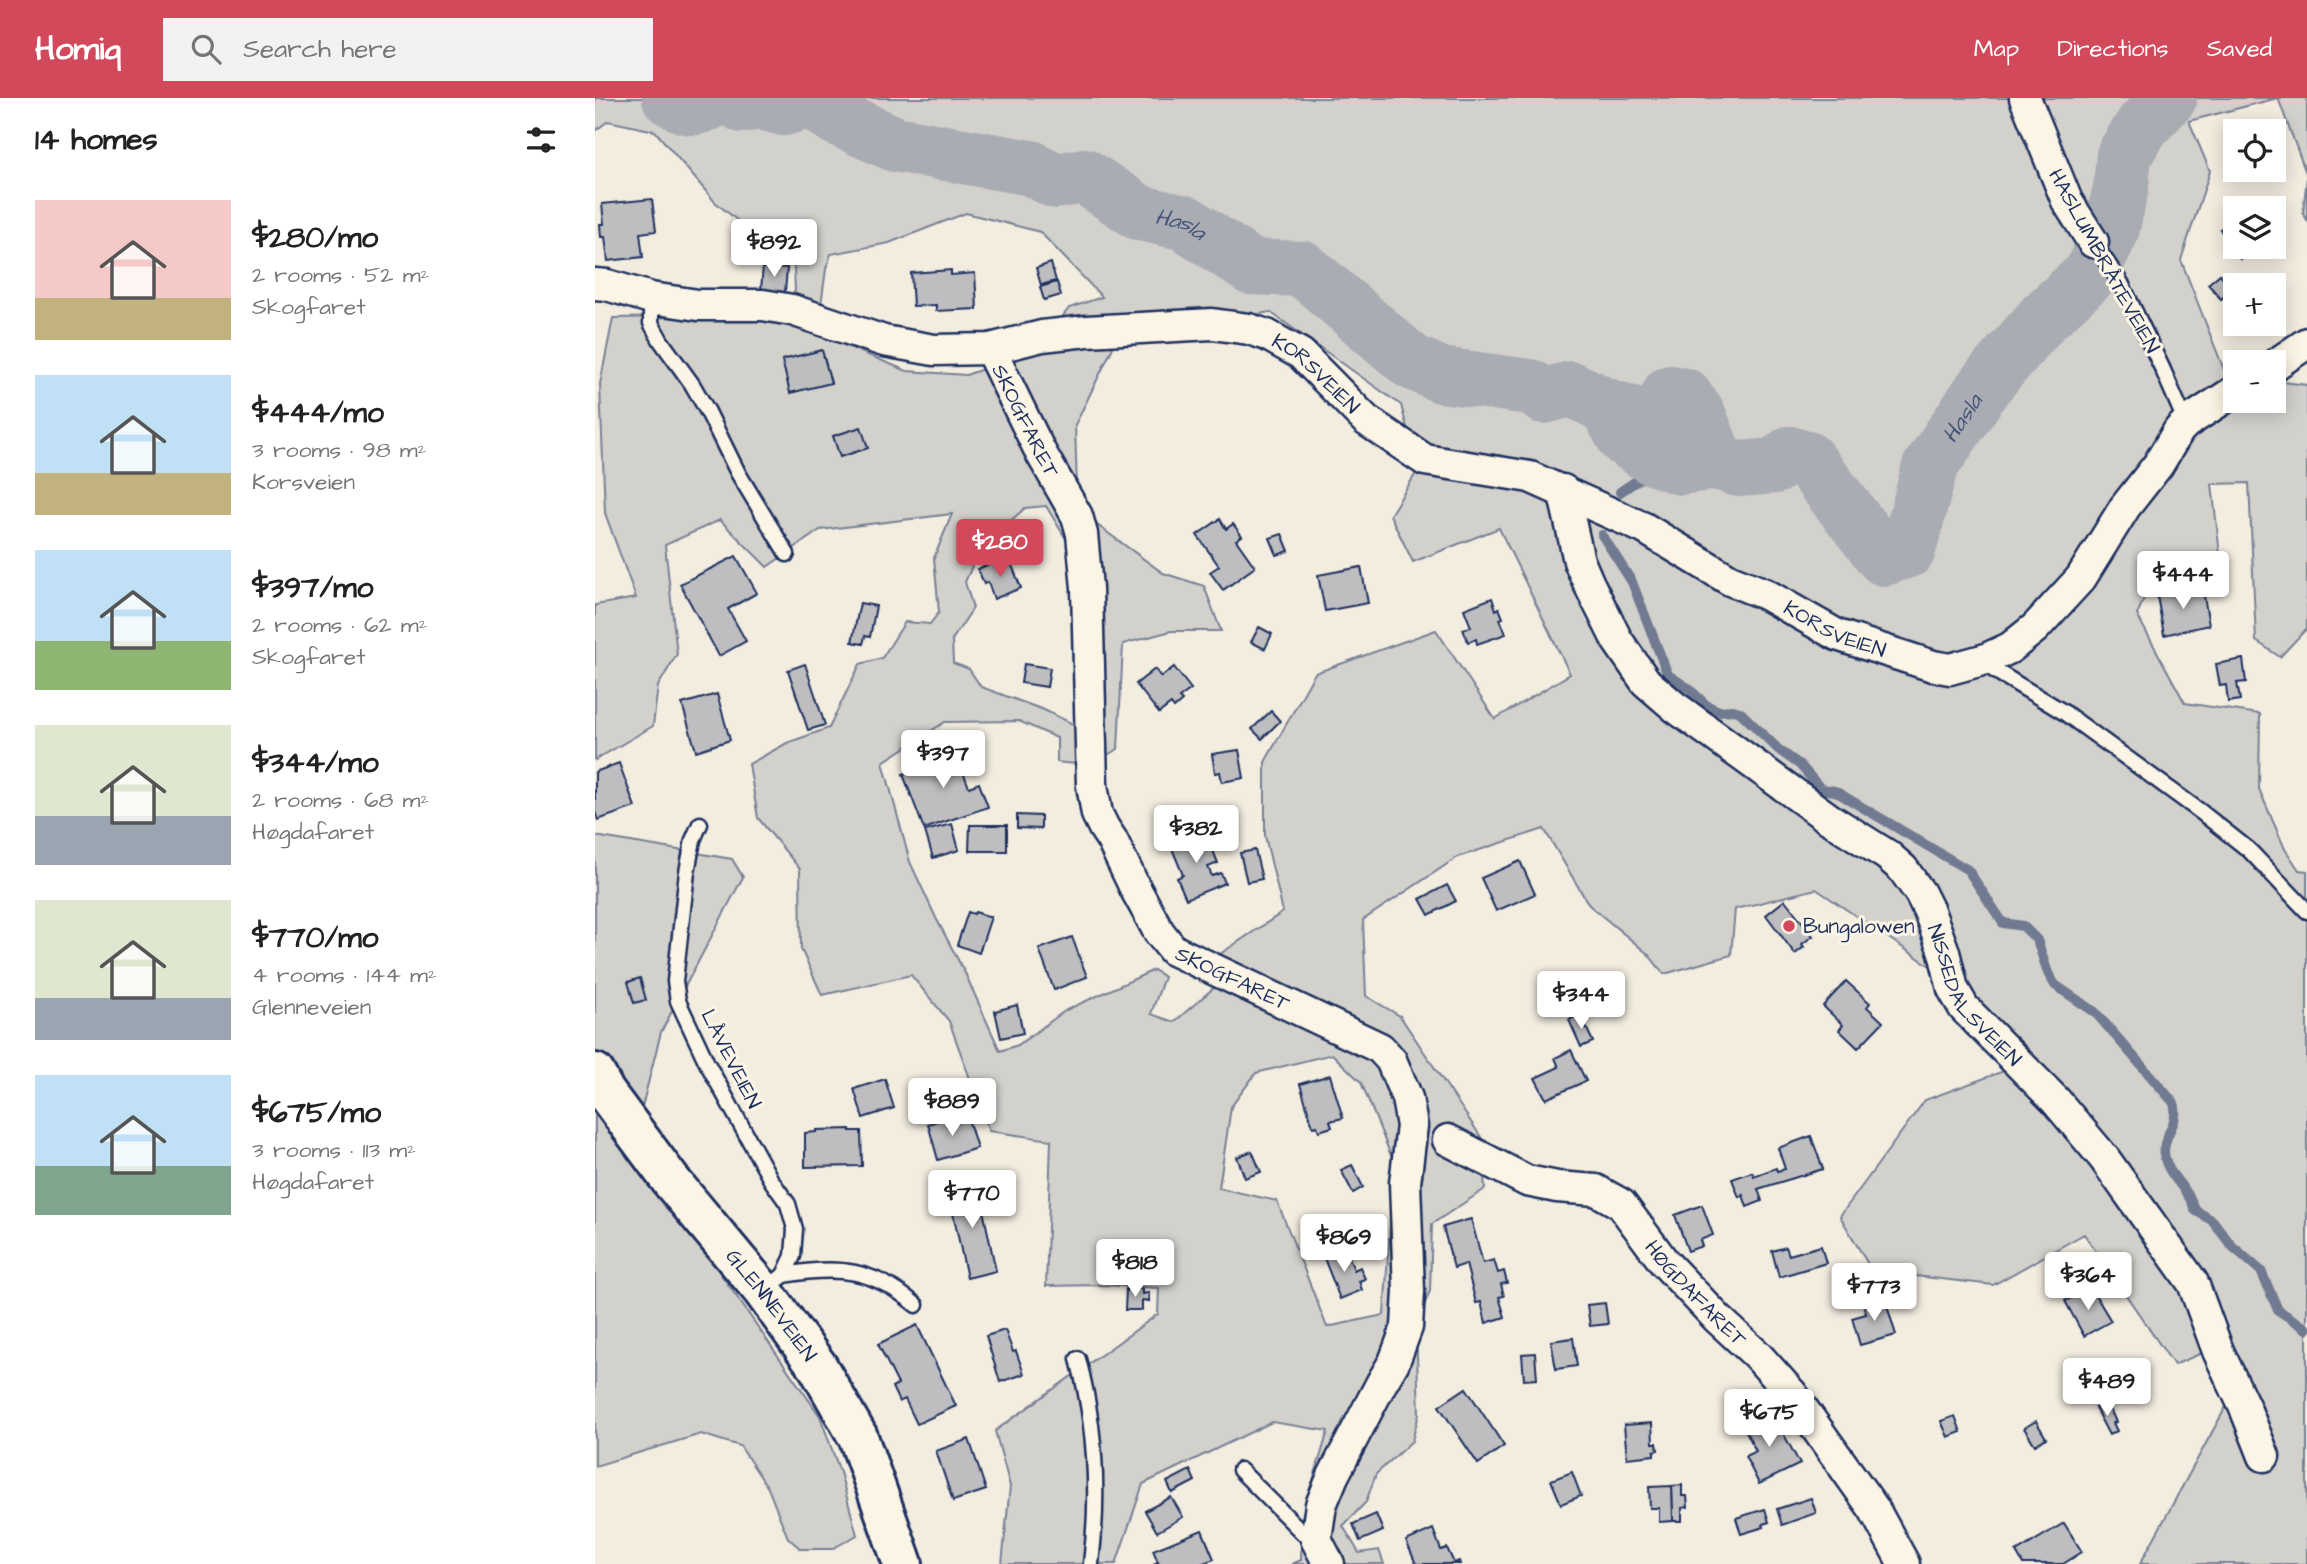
<!DOCTYPE html>
<html lang="en">
<head>
<meta charset="utf-8">
<style>
	:root { --surface:#fff; --page:#f2f2f2; --text:#222; --muted:#767676; --accent:#d1495b }
	body { margin:0; font-family:"Architects Daughter",sans-serif; background:var(--page); color:var(--text); height:100vh; display:flex; flex-direction:column; font-size:26px; white-space:nowrap }
	* { box-sizing:border-box; margin:0 }
	p { font-size:23px; color:var(--muted) }
	.icon { flex:none; width:38px; height:38px; fill:none; stroke:currentColor; stroke-width:2; stroke-linecap:round; stroke-linejoin:round }
	.map { position:relative; flex:1; overflow:hidden }
	.panel { display:flex; flex-direction:column; background:var(--surface); width:595px }
	.panel>* { flex:none }
	.buttons { position:absolute; left:1628px; top:21px; display:grid; gap:14px }
	.buttons a { display:grid; place-items:center; width:63px; height:63px; border-radius:0px; background:var(--surface); box-shadow:0 4px 18px #0003; font-size:35px }
	.price { position:absolute; translate:-50% -60px; padding:0 16px; border-radius:7px; background:#fff; color:#222; font-size:23px; line-height:46px; filter:drop-shadow(0 2px 4px #0008) }
	.price::after { content:''; position:absolute; left:50%; top:42px; width:21px; height:16px; margin-left:-10px; background:inherit; clip-path:polygon(0 0,100% 0,50% 100%) }
	.price.current { background:var(--accent); color:#fff }
	ul { padding:0; list-style:none }
	li { display:flex; align-items:center; gap:21px; height:175px; padding:0 35px }
	li span { display:grid; place-items:center; flex:none; width:196px; height:140px; border-radius:0px; color:#555 }
	li>.icon { margin-inline-start:auto }
	span .icon { width:84px; height:84px; fill:#fffc; stroke-width:1 }
	li b { font-size:30px }
	h2 { display:flex; justify-content:space-between; align-items:center; height:84px; padding:0 35px; font-size:30px }
	header { display:flex; align-items:center; gap:42px; box-sizing:border-box; height:98px; padding:0 35px; background:var(--accent); color:#fff }
	header strong { font-size:33px }
	nav { display:flex; gap:38px; margin-inline-start:auto; font-size:24px }
	.search { width:490px; height:63px; background:var(--page); display:flex; align-items:center; gap:18px; box-sizing:border-box; padding:0 24px; border-radius:0px; color:var(--muted); font-size:26px }
	main { display:flex; flex:1; min-height:0 }
	.map>svg:first-child { display:block }
	.green { fill:#d3d1cc; stroke:#778095; stroke-width:2; fill-rule:evenodd }
	.lines { fill:none; stroke-linecap:round; stroke-linejoin:round }
	.stream { stroke:#707a91; stroke-width:10 }
	.river { stroke:#a9acb3; stroke-width:56 }
	.building { fill:#bebec0; stroke:#1b2f5e; stroke-width:2 }
	.service-casing { stroke:#1b2f5e; stroke-width:19 }
	.minor-casing { stroke:#1b2f5e; stroke-width:35 }
	.secondary-casing { stroke:#1b2f5e; stroke-width:44 }
	.service { stroke:#fcf5e5; stroke-width:14 }
	.minor { stroke:#fcf5e5; stroke-width:30 }
	.secondary { stroke:#fcf5e5; stroke-width:38 }
	.poi-dot { fill:#d1495b; stroke:#fcf5e5; stroke-width:2.5 }
	.labels { text-anchor:middle; dominant-baseline:central; stroke-width:6; stroke-linejoin:round; paint-order:stroke }
	.street-label { font-size:21px; fill:#1b2f5e; stroke:#fcf5e5 }
	.poi-label { font-size:21px; fill:#1b2f5e; stroke:#fcf5e5; text-anchor:start }
	.water-label { font-size:23px; font-style:italic; fill:#465478; stroke:#fcf5e5 }
</style>
</head>
<body>
<header>
<strong>Homiq</strong>
<div class="search"><svg class="icon" aria-label="search" viewBox="0 0 24 24"><circle cx="10" cy="10" r="6"/><path d="M15 15l6 6"/></svg>Search here</div>
<nav><a>Map</a><a>Directions</a><a>Saved</a></nav>
</header>
<main>
<section class="panel">
<h2>14 homes<svg class="icon" aria-label="filters" viewBox="0 0 24 24"><path d="M4 7h16M4 17h16"/><circle cx="9" cy="7" r="2"/><circle cx="15" cy="17" r="2"/></svg></h2>
<ul>
<li><span style="background:linear-gradient(#f6c9c9 70%,#c2b280 0)"><svg class="icon" aria-label="home" viewBox="0 0 24 24"><path d="M3 11l9-7 9 7M6 9v11h12V9"/></svg></span><div><b>$280/mo</b><p>2 rooms · 52 m²</p><p>Skogfaret</p></div></li>
<li><span style="background:linear-gradient(#bfe0f5 70%,#c2b280 0)"><svg class="icon" aria-label="home" viewBox="0 0 24 24"><path d="M3 11l9-7 9 7M6 9v11h12V9"/></svg></span><div><b>$444/mo</b><p>3 rooms · 98 m²</p><p>Korsveien</p></div></li>
<li><span style="background:linear-gradient(#bfe0f5 65%,#8fb573 0)"><svg class="icon" aria-label="home" viewBox="0 0 24 24"><path d="M3 11l9-7 9 7M6 9v11h12V9"/></svg></span><div><b>$397/mo</b><p>2 rooms · 62 m²</p><p>Skogfaret</p></div></li>
<li><span style="background:linear-gradient(#dfe7d0 65%,#9aa5b1 0)"><svg class="icon" aria-label="home" viewBox="0 0 24 24"><path d="M3 11l9-7 9 7M6 9v11h12V9"/></svg></span><div><b>$344/mo</b><p>2 rooms · 68 m²</p><p>Høgdafaret</p></div></li>
<li><span style="background:linear-gradient(#dfe7d0 70%,#9aa5b1 0)"><svg class="icon" aria-label="home" viewBox="0 0 24 24"><path d="M3 11l9-7 9 7M6 9v11h12V9"/></svg></span><div><b>$770/mo</b><p>4 rooms · 144 m²</p><p>Glenneveien</p></div></li>
<li><span style="background:linear-gradient(#bfe0f5 65%,#7fa58c 0)"><svg class="icon" aria-label="home" viewBox="0 0 24 24"><path d="M3 11l9-7 9 7M6 9v11h12V9"/></svg></span><div><b>$675/mo</b><p>3 rooms · 113 m²</p><p>Høgdafaret</p></div></li>
</ul>
</section>
<div class="map">
<svg width="1712" height="1466" viewBox="0 0 1712 1466">
	<rect width="100%" height="100%" fill="#f3ede0"/>
	<filter id="ink" filterUnits="userSpaceOnUse"><feTurbulence type="fractalNoise" baseFrequency=".0143" numOctaves="2"/><feDisplacementMap in="SourceGraphic" scale="14" xChannelSelector="R" yChannelSelector="G"/><feConvolveMatrix kernelMatrix="1 2 1 2 8 2 1 2 1" color-interpolation-filters="sRGB"/></filter>
	<g filter="url(#ink)">
		<g class="green">
			<path d="M0,0H1712V122L1708,115L1712,78L1683,0L1594,23L1615,73L1586,162L1631,277L1640,279V303H1678V283L1712,287V530L1685,559L1661,543L1654,385L1617,386L1626,466L1552,493L1542,517L1590,605L1665,616L1664,691L1690,751L1704,772L1712,773V1466H1545L1645,1283L1635,1243L1579,1267L1489,1136L1398,1187L1277,1173L1245,1118L1330,1002L1409,973L1341,872L1221,791L1140,811L1136,857L1069,876L1053,856L994,807L949,731L863,759L768,822L771,898L805,918L886,1039L890,1091L837,1126L835,1193L821,1228L824,1316L817,1343L781,1376L771,1404L748,1428L764,1455L784,1452L789,1466H697L706,1462L707,1419L733,1333L677,1324L548,1386L521,1466H407L415,1388L400,1333L563,1216L564,1190L505,1187L451,1188L456,1042L394,1033L354,923L316,877L227,897L206,851L205,771L163,720L154,666L192,645L234,630L265,566L287,560L310,524L335,526L344,514L339,460L357,416L225,432L172,469L125,422L70,447L82,556L63,588L58,628L0,662V507L41,500L10,415L5,286L18,220L167,218L200,193L199,169L120,104L60,33L13,23L0,33ZM371,115L445,134L507,199L474,210L442,252L371,277L312,273L222,236L231,171L236,156L294,145ZM675,214L806,307L823,372L795,417L818,464L904,430L975,576L900,621L841,532L720,575L670,664V738L688,814L622,858V887L579,924L556,916L569,879L559,872L471,912L423,947L405,953L370,875L341,820L315,764L288,664L350,624L424,623L462,640V664C491,668 497,666 523,651L528,546L576,533H626L609,488L568,475L498,424L482,392L480,327L522,241ZM451,408L502,492L488,631L449,612L386,589L374,571L358,565L357,542L378,510L370,484L385,450L430,410ZM737,956L766,984L799,1065L789,1217L732,1229L682,1103L624,1090L636,1009L661,975Z"/>
			<path d="M0,738L137,761L148,779L66,934L47,1009L74,1102L225,1318L245,1374L262,1437L237,1451H206L193,1440L173,1390L145,1348L106,1336L0,1368Z"/>
		</g>
		<g class="lines">
			<g class="stream">
				<path d="M1025,394L1053,375L1057,359"/>
				<path d="M1007,437L1037,484L1073,577L1093,590L1111,607L1124,613L1138,612L1145,614L1184,652L1205,667L1226,691L1240,693L1373,772L1408,825L1428,828L1442,842L1453,875L1460,887L1500,914L1579,1005C1585,1025 1569,1035 1569,1053C1570,1078 1594,1089 1600,1112L1618,1123L1636,1147L1666,1173L1683,1212L1712,1231"/>
			</g>
			<g class="river">
				<path d="M75,0C98,15 102,9 125,0"/>
				<path id="s1" d="M136,0L148,7L165,4L189,10L215,2L242,20L300,46L436,70L461,83L489,78L545,115L591,125L656,169L708,171L817,264L846,277L935,289L949,298L976,291L1012,308L1030,341L1057,359L1085,369L1122,364L1143,371L1180,368L1195,356L1212,361L1289,460L1313,452L1335,369L1390,287L1449,219L1495,177L1516,134L1526,89L1529,57L1548,27L1574,0"/>
				<path d="M1012,308L1047,319L1064,317L1075,295L1090,298L1103,316L1122,364"/>
			</g>
		</g>
		<g class="building">
			<path d="M57,101L61,133L45,135L48,159L13,163L10,139H6L5,126H9L7,106Z"/>
			<path d="M1640,121V149H1663L1645,161L1625,131Z"/>
			<path d="M456,165L461,183L446,187L441,170Z"/>
			<path d="M168,168L192,170L190,194L166,192Z"/>
			<path d="M356,172V177L380,175L382,211L341,213V207L318,208L316,175Z"/>
			<path d="M1625,176L1637,192L1626,201L1613,186Z"/>
			<path d="M462,184L466,197L449,202L445,189Z"/>
			<path d="M227,252L236,285L195,295L187,262Z"/>
			<path d="M266,329L273,350L245,359L238,338Z"/>
			<path d="M625,421L631,431L638,426L647,438L641,442L660,469L628,492L615,474L624,468L602,437Z"/>
			<path d="M687,436L694,453L682,457L675,440Z"/>
			<path d="M141,458L162,495L133,511L151,543L124,558L85,486Z"/>
			<path d="M398,465L401,470L416,465L426,490L399,501L393,484L389,486L383,471Z"/>
			<path d="M766,469L773,505L730,513L723,477Z"/>
			<path d="M1599,491V493L1608,492L1614,527L1569,537L1562,498Z"/>
			<path d="M897,500L901,512L904,510L908,520L905,521L911,536L882,546L881,541L873,544L868,531L876,529L869,511Z"/>
			<path d="M265,505L281,508L275,539L270,538L268,546L257,544Z"/>
			<path d="M664,529L677,536L670,551L656,544Z"/>
			<path d="M1648,561L1651,584L1642,585L1645,602L1633,604L1631,587L1625,588L1621,566Z"/>
			<path d="M210,566L230,627L213,632L193,572Z"/>
			<path d="M429,566L455,570L452,589L426,585Z"/>
			<path d="M579,569L596,591L584,600L587,603L579,610L576,606L564,615L541,586L560,571L566,579Z"/>
			<path d="M122,596L135,642L101,653L87,606Z"/>
			<path d="M676,613L685,623L667,641L657,631Z"/>
			<path d="M362,649L367,663L364,664L374,689L384,685L393,709L329,731L308,676L327,669L326,664Z"/>
			<path d="M644,652L649,680L627,684L625,674L620,675L617,656Z"/>
			<path d="M24,665L40,709L3,722L0,714V674Z"/>
			<path d="M422,717L446,718V731L422,730Z"/>
			<path d="M357,726L364,752L338,760L330,733Z"/>
			<path d="M375,727H412V753H374Z"/>
			<path d="M610,733L623,765L613,769L617,778L626,775L630,785L591,801L582,780L588,777L576,748Z"/>
			<path d="M660,752L667,781L652,784L645,755Z"/>
			<path d="M925,763L940,796L901,813L886,780Z"/>
			<path d="M852,787L861,803L834,817L825,801Z"/>
			<path d="M1190,802L1218,838L1207,846L1209,849L1200,856L1171,817Z"/>
			<path d="M373,814L379,816L380,814L396,819L384,855L362,847Z"/>
			<path d="M477,839L492,879L459,892L444,851Z"/>
			<path d="M45,880L51,902L39,905L33,884Z"/>
			<path d="M1251,883L1275,905L1272,909L1288,924L1263,950L1244,932L1248,927L1228,908Z"/>
			<path d="M422,907L428,935L406,940L400,913Z"/>
			<path d="M985,916L998,944L986,949L974,922Z"/>
			<path d="M976,952L991,983L951,1001L940,980L964,969L960,960Z"/>
			<path d="M735,977L748,1020L735,1023L737,1029L724,1033L722,1028L718,1029L705,986Z"/>
			<path d="M290,981L299,1010L268,1020L259,991Z"/>
			<path d="M350,1020L352,1028L373,1021L382,1050L343,1062L333,1026Z"/>
			<path d="M255,1031V1033H266L267,1068L210,1069V1035L221,1034V1032Z"/>
			<path d="M1216,1038L1228,1071L1163,1091L1167,1103L1152,1109L1148,1097L1144,1099L1137,1081L1157,1074L1159,1078L1181,1070L1182,1073L1190,1071L1183,1050Z"/>
			<path d="M657,1053L666,1074L650,1080L642,1059Z"/>
			<path d="M757,1067L768,1089L758,1095L746,1072Z"/>
			<path d="M377,1085L379,1090L383,1089L401,1173L372,1180L354,1096L356,1095L355,1090Z"/>
			<path d="M1107,1107L1118,1137L1105,1142L1107,1148L1093,1153L1080,1117Z"/>
			<path d="M876,1121L888,1165L899,1162L903,1175L909,1173L912,1185L906,1186L909,1198L904,1199L910,1219L891,1225L886,1204L881,1205L871,1166L859,1170L848,1129Z"/>
			<path d="M1226,1148L1231,1165L1184,1179L1177,1153L1191,1149L1194,1157Z"/>
			<path d="M751,1151L759,1172L765,1169L770,1181L764,1183L767,1192L745,1201L729,1160Z"/>
			<path d="M1496,1190L1516,1223L1489,1238L1470,1203Z"/>
			<path d="M531,1191H547V1196L554,1195V1203L547,1202V1212H530Z"/>
			<path d="M1290,1201L1301,1237L1265,1247L1257,1220L1271,1216L1269,1207Z"/>
			<path d="M1010,1205L1013,1226L995,1228L992,1207Z"/>
			<path d="M322,1227L361,1308L322,1326L310,1301L304,1304L297,1289L303,1286L283,1246Z"/>
			<path d="M410,1232L418,1254L421,1253L429,1276L405,1284L391,1238Z"/>
			<path d="M978,1240L982,1268L961,1271L956,1243Z"/>
			<path d="M940,1255L942,1281L929,1282L927,1256Z"/>
			<path d="M871,1290L909,1348L883,1366L844,1308Z"/>
			<path d="M1512,1305L1521,1324L1518,1325L1522,1333L1514,1337L1500,1310Z"/>
			<path d="M1176,1313L1205,1366L1164,1386L1150,1358L1161,1353L1148,1327Z"/>
			<path d="M1360,1318L1366,1334L1353,1339L1346,1323Z"/>
			<path d="M1441,1323L1451,1340L1440,1347L1429,1330Z"/>
			<path d="M1057,1325L1058,1345H1062L1063,1352L1059,1353V1357L1032,1360L1029,1327Z"/>
			<path d="M374,1341L391,1392L358,1403L341,1353Z"/>
			<path d="M595,1372L600,1383L577,1395L572,1384Z"/>
			<path d="M977,1374L986,1398L966,1406L956,1382Z"/>
			<path d="M1087,1387V1398H1092L1093,1409L1087,1410V1423H1078L1077,1388Z"/>
			<path d="M1077,1388L1078,1423L1064,1424V1410H1055L1054,1389Z"/>
			<path d="M576,1399L588,1419L562,1434L550,1413Z"/>
			<path d="M1216,1400L1221,1415L1187,1427L1182,1411Z"/>
			<path d="M1170,1411L1174,1424L1168,1426L1169,1429L1146,1436L1141,1420Z"/>
			<path d="M781,1416L788,1433L765,1443L758,1426Z"/>
			<path d="M1469,1425L1487,1454L1468,1466H1428L1421,1454Z"/>
			<path d="M838,1431L846,1452L852,1450L859,1465L864,1463L865,1466H821L811,1443Z"/>
			<path d="M607,1432L619,1461L606,1466H559L563,1464L558,1452Z"/>
		</g>
		<g class="lines">
			<g class="service-casing">
				<g id="service">
					<path d="M1498,144L1526,185L1568,272L1591,325"/>
					<path d="M56,200V225L66,243L97,286L113,314L143,375L192,456"/>
					<path d="M1391,561L1394,569L1470,615L1606,714L1654,752L1712,813"/>
					<path d="M105,726L98,742L92,774L80,883L83,903L112,965L176,1082L193,1106L200,1131L198,1158L189,1177L170,1192"/>
					<path d="M189,1177C244,1167 278,1171 321,1207"/>
					<path d="M483,1261C501,1328 504,1398 496,1466"/>
					<path d="M645,1372L708,1435L721,1441"/>
				</g>
			</g>
			<g class="minor-casing">
				<g id="minor">
					<path d="M1430,0L1472,103L1498,144"/>
					<path id="s2" d="M0,186L12,187L56,200L103,207H168L197,212L289,243L339,252L395,251L447,238L492,233L617,226L654,231L672,237L706,256L771,322L830,362L935,379L1049,430L1135,482L1170,496L1242,537L1338,568L1355,571L1391,561L1415,550L1440,530L1486,480L1530,409L1563,367L1584,332L1591,325L1640,293"/>
					<path id="s3" d="M395,251L446,355L482,418L487,436L492,490L497,687L502,716L509,730L517,742L540,790L564,834L578,852L785,950L796,962L812,1000L817,1028L810,1085L814,1193L812,1229L799,1264L786,1286L738,1378L726,1407L721,1441L734,1466"/>
					<path d="M1678,268L1712,245"/>
					<path id="s4" d="M968,392L984,463L994,486L1022,542L1051,584L1080,609L1233,720L1292,757L1308,771L1325,795L1334,813L1349,854L1358,891L1369,910L1461,1003L1509,1060L1598,1185L1623,1253L1650,1310L1669,1358"/>
					<path id="s5" d="M853,1042L932,1083L962,1089L1001,1092L1026,1106L1069,1164L1122,1220L1162,1257L1197,1296L1279,1411L1309,1466"/>
				</g>
			</g>
			<g class="secondary-casing">
				<g id="secondary">
					<path id="s6" d="M0,975L10,994L76,1083L168,1193L223,1269L263,1339L308,1466"/>
				</g>
			</g>
			<use href="#service" class="service"/>
			<use href="#minor" class="minor"/>
			<use href="#secondary" class="secondary"/>
		</g>
	</g>
	<circle class="poi-dot" cx="1194" cy="828" r="7"/>
	<g class="labels">
		<g class="street-label">
			<text transform="translate(1509 163) rotate(61)">HASLUMBRÅTEVEIEN</text>
			<text stroke="none"><textPath href="#s2" startOffset="747">KORSVEIEN</textPath></text>
			<text stroke="none"><textPath href="#s3" startOffset="80">SKOGFARET</textPath></text>
			<text stroke="none"><textPath href="#s2" startOffset="1335">KORSVEIEN</textPath></text>
			<text stroke="none"><textPath href="#s3" startOffset="710">SKOGFARET</textPath></text>
			<text stroke="none"><textPath href="#s4" startOffset="677">NISSEDALSVEIEN</textPath></text>
			<text transform="translate(136 961) rotate(63)">LÅVEVEIEN</text>
			<text stroke="none"><textPath href="#s5" startOffset="304">HØGDAFARET</textPath></text>
			<text stroke="none"><textPath href="#s6" startOffset="292">GLENNEVEIEN</textPath></text>
		</g>
		<g class="poi-label">
			<text x="1208" y="828">Bungalowen</text>
		</g>
		<g class="water-label">
			<text stroke="none"><textPath href="#s1" startOffset="483">Hasla</textPath></text>
			<text stroke="none"><textPath href="#s1" startOffset="1496">Hasla</textPath></text>
		</g>
	</g>
</svg>
<div class="buttons">
<a><svg class="icon" aria-label="locate" viewBox="0 0 24 24"><circle cx="12" cy="12" r="6"/><path d="M12 2v4M12 18v4M2 12h4M18 12h4"/></svg></a>
<a><svg class="icon" aria-label="layers" viewBox="0 0 24 24"><path d="M12 4l9 5-9 5-9-5zM3 14l9 5 9-5"/></svg></a>
<a>+</a>
<a>−</a>
</div>
<b class="price" style="left:179px;top:181px">$892</b>
<b class="price current" style="left:405px;top:481px">$280</b>
<b class="price" style="left:1588px;top:513px">$444</b>
<b class="price" style="left:348px;top:692px">$397</b>
<b class="price" style="left:601px;top:767px">$382</b>
<b class="price" style="left:986px;top:933px">$344</b>
<b class="price" style="left:357px;top:1040px">$889</b>
<b class="price" style="left:377px;top:1132px">$770</b>
<b class="price" style="left:749px;top:1176px">$869</b>
<b class="price" style="left:540px;top:1201px">$818</b>
<b class="price" style="left:1493px;top:1214px">$364</b>
<b class="price" style="left:1279px;top:1225px">$773</b>
<b class="price" style="left:1512px;top:1320px">$489</b>
<b class="price" style="left:1174px;top:1351px">$675</b>
</div>
</main>
</body>
</html>
